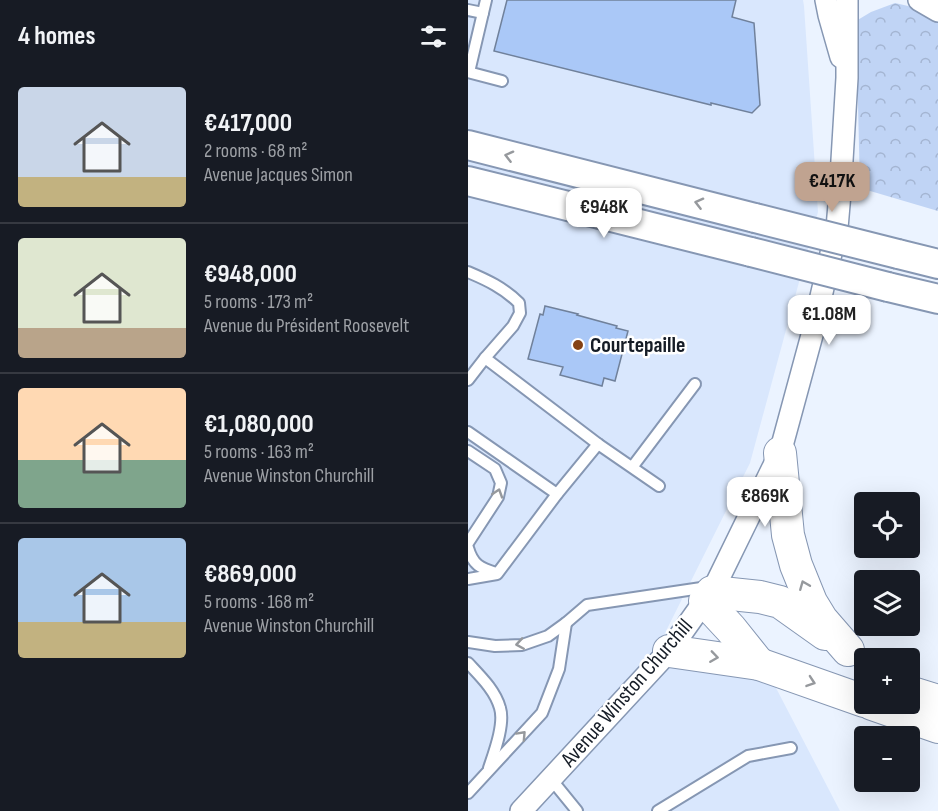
<!DOCTYPE html>
<html lang="en">
<head>
<meta charset="utf-8">
<style>
	:root { --surface:#171b24; --page:#20242c; --text:#f1f3f6; --muted:#9ea1a6; --line:#363941; --accent:#c0a390 }
	body { margin:0; font-family:"Sofia Sans Condensed",sans-serif; background:var(--page); color:var(--text); height:100vh; display:flex; flex-direction:column; font-size:22px; white-space:nowrap }
	* { box-sizing:border-box; margin:0 }
	p { font-size:20px; color:var(--muted) }
	.icon { flex:none; width:33px; height:33px; fill:none; stroke:currentColor; stroke-width:2; stroke-linecap:round; stroke-linejoin:round }
	.map { position:relative; flex:1; overflow:hidden }
	.side { display:flex; flex-direction:column; background:var(--surface); width:468px }
	.side>* { flex:none }
	.controls { position:absolute; left:386px; top:492px; display:grid; gap:12px }
	.controls a { display:grid; place-items:center; width:66px; height:66px; border-radius:6px; background:var(--surface); box-shadow:0 6px 24px #0002; font-size:30px }
	.price { position:absolute; translate:-50% -51px; padding:0 14px; border-radius:12px; background:#fff; color:#222; font-size:20px; line-height:39px; filter:drop-shadow(0 2px 3px #0008) }
	.price::after { content:''; position:absolute; left:50%; top:36px; width:18px; height:14px; margin-left:-9px; background:inherit; clip-path:polygon(0 0,100% 0,50% 100%) }
	.price.current { background:var(--accent); color:#111 }
	ul { padding:0; list-style:none }
	li { display:flex; align-items:center; gap:18px; height:150px; padding:0 18px }
	li+li { border-top:2px solid var(--line) }
	li span { display:grid; place-items:center; flex:none; width:168px; height:120px; border-radius:6px; color:#555 }
	li>.icon { margin-inline-start:auto }
	span .icon { width:72px; height:72px; fill:#fffc; stroke-width:1 }
	li b { font-size:26px }
	h2 { display:flex; justify-content:space-between; align-items:center; height:72px; padding:0 18px; font-size:26px }
	main { display:flex; flex:1; min-height:0 }
	.map>svg:first-child { display:block }
	.built { fill:#d9e7fd }
	.forest { fill:url(#forest-crowns) }
	.building { fill:#aac8f7; stroke:#70819b; stroke-width:1.5 }
	.lines { fill:none; stroke-linecap:round; stroke-linejoin:round }
	.lane-casing { stroke:#8697b3; stroke-width:14 }
	.street-casing { stroke:#8697b3; stroke-width:24 }
	.secondary-casing { stroke:#8697b3; stroke-width:32 }
	.primary-casing { stroke:#8697b3; stroke-width:34 }
	.lane { stroke:#fff; stroke-width:10 }
	.street { stroke:#fff; stroke-width:21 }
	.secondary { stroke:#fff; stroke-width:28 }
	.primary { stroke:#fff; stroke-width:32 }
	.secondary-bridge-casing { stroke:#8697b3; stroke-width:32; stroke-linecap:butt }
	.secondary-bridge { stroke:#fff; stroke-width:28 }
	.oneway { stroke:#96999d }
	.poi-dot { fill:#844114; stroke:#fff; stroke-width:2 }
	.labels { text-anchor:middle; dominant-baseline:central; stroke-width:5; stroke-linejoin:round; paint-order:stroke }
	.poi-label { font-size:22px; font-weight:bold; fill:#151c26; stroke:#fff; text-anchor:start }
	.street-label { font-size:22px; fill:#151c26; stroke:#fff }
</style>
</head>
<body>
<main>
<section class="side">
<h2>4 homes<svg class="icon" aria-label="filters" viewBox="0 0 24 24"><path d="M4 7h16M4 17h16"/><circle cx="9" cy="7" r="2"/><circle cx="15" cy="17" r="2"/></svg></h2>
<ul>
<li><span style="background:linear-gradient(#c9d6e8 75%,#c2b280 0)"><svg class="icon" aria-label="home" viewBox="0 0 24 24"><path d="M3 11l9-7 9 7M6 9v11h12V9"/></svg></span><div><b>€417,000</b><p>2 rooms · 68 m²</p><p>Avenue Jacques Simon</p></div></li>
<li><span style="background:linear-gradient(#dfe7d0 75%,#b9a48a 0)"><svg class="icon" aria-label="home" viewBox="0 0 24 24"><path d="M3 11l9-7 9 7M6 9v11h12V9"/></svg></span><div><b>€948,000</b><p>5 rooms · 173 m²</p><p>Avenue du Président Roosevelt</p></div></li>
<li><span style="background:linear-gradient(#ffd9b3 60%,#7fa58c 0)"><svg class="icon" aria-label="home" viewBox="0 0 24 24"><path d="M3 11l9-7 9 7M6 9v11h12V9"/></svg></span><div><b>€1,080,000</b><p>5 rooms · 163 m²</p><p>Avenue Winston Churchill</p></div></li>
<li><span style="background:linear-gradient(#a9c7e8 70%,#c2b280 0)"><svg class="icon" aria-label="home" viewBox="0 0 24 24"><path d="M3 11l9-7 9 7M6 9v11h12V9"/></svg></span><div><b>€869,000</b><p>5 rooms · 168 m²</p><p>Avenue Winston Churchill</p></div></li>
</ul>
</section>
<div class="map">
<svg width="470" height="811" viewBox="0 0 470 811">
	<defs>
		<pattern id="forest-crowns" width="20" height="18" patternUnits="userSpaceOnUse" patternTransform="scale(1.5)"><rect width="20" height="18" fill="#c0d4f5"/><path d="M2 6a3 3 0 1 1 6 0M12 15a3 3 0 1 1 6 0" fill="none" stroke="#a4b5d2"/></pattern>
	</defs>
	<rect width="100%" height="100%" fill="#ebf3ff"/>
	<path class="built" d="M0,0H335L336,6L350,212L282,463L192,643L307,686L372,811H0Z"/>
	<path class="forest" d="M427,3L462,11L470,23V211L392,188L388,21L403,12Z"/>
	<g class="building">
		<path d="M39,0H268L264,17L286,23L292,105L284,113L243,103V105L26,51Z"/>
		<path d="M77,306L110,314L109,315L149,326L148,328L160,331L147,381L136,378L134,386L92,375L95,367L60,359L72,314L75,315Z"/>
	</g>
	<g class="lines">
		<g class="lane-casing">
			<g id="lane">
				<path d="M0,10L15,13"/>
				<path d="M0,72L34,81"/>
				<path d="M1,72L18,0"/>
				<path d="M0,272C19,280 36,288 51,303L52,313L45,326L17,358"/>
				<path d="M0,380L17,358L130,444L191,486"/>
				<path d="M0,432L89,494"/>
				<path d="M0,451L27,469L33,483L30,497L0,543"/>
				<path d="M165,466L227,384"/>
				<path d="M0,548C5,565 12,568 28,573"/>
				<path d="M0,579L29,574L89,494L130,444"/>
				<path d="M0,642L27,646L54,645L80,636L98,623L119,605L240,587"/>
				<path d="M0,663C12,676 27,690 32,708C37,724 26,753 21,768"/>
				<path d="M83,779L109,811"/>
				<path d="M0,793L74,713L91,669L98,623"/>
				<path d="M190,811L280,756L323,748"/>
			</g>
		</g>
		<g class="street-casing">
			<g id="street">
				<path d="M358,0L361,15L373,57"/>
				<path d="M451,0L470,11"/>
				<path d="M53,811L201,651L247,586L312,453L344,335L369,228L372,193L379,78V0"/>
			</g>
		</g>
		<g class="secondary-casing">
			<g id="secondary">
				<path d="M0,145L287,218"/>
				<path d="M0,181L283,252"/>
				<path d="M430,254L470,264"/>
				<path d="M420,287L470,299"/>
			</g>
		</g>
		<g class="primary-casing">
			<g id="primary">
				<path d="M312,453L320,535L328,565L343,602L354,620L380,650"/>
				<path d="M244,592L292,597L312,602L357,634"/>
				<path d="M237,601L263,629L291,664"/>
				<path d="M201,651L291,664L396,701"/>
				<path d="M441,692L470,701"/>
				<path d="M404,704L470,727"/>
			</g>
		</g>
		<use href="#lane" class="lane"/>
		<use href="#street" class="street"/>
		<use href="#secondary" class="secondary"/>
		<use href="#primary" class="primary"/>
		<g class="secondary-bridge-casing">
			<g id="secondary-bridge">
				<path d="M287,218L430,254"/>
				<path d="M283,252L420,287"/>
			</g>
		</g>
		<use href="#secondary-bridge" class="secondary-bridge"/>
	</g>
	<defs><path id="oneway-chevron" d="M-2-3.5L2.5 0L-2 3.5" fill="none" stroke-width="1.6" stroke-linecap="round" stroke-linejoin="round" transform="scale(1.5)"/></defs>
	<g class="oneway">
		<use href="#oneway-chevron" transform="translate(41 156) rotate(-166)"/>
		<use href="#oneway-chevron" transform="translate(231 203) rotate(-166)"/>
		<use href="#oneway-chevron" transform="translate(30 493) rotate(-72)"/>
		<use href="#oneway-chevron" transform="translate(336 585) rotate(-112)"/>
		<use href="#oneway-chevron" transform="translate(52 644) rotate(171)"/>
		<use href="#oneway-chevron" transform="translate(246 657) rotate(8)"/>
		<use href="#oneway-chevron" transform="translate(343 682) rotate(19)"/>
		<use href="#oneway-chevron" transform="translate(54 735) rotate(-47)"/>
	</g>
	<circle class="poi-dot" cx="110" cy="345" r="6"/>
	<g class="labels">
		<g class="poi-label">
			<text x="122" y="345">Courtepaille</text>
		</g>
		<g class="street-label">
			<text transform="translate(159 693) rotate(-49)">Avenue Winston Churchill</text>
		</g>
	</g>
</svg>
<div class="controls">
<a><svg class="icon" aria-label="locate" viewBox="0 0 24 24"><circle cx="12" cy="12" r="6"/><path d="M12 2v4M12 18v4M2 12h4M18 12h4"/></svg></a>
<a><svg class="icon" aria-label="layers" viewBox="0 0 24 24"><path d="M12 4l9 5-9 5-9-5zM3 14l9 5 9-5"/></svg></a>
<a>+</a>
<a>−</a>
</div>
<b class="price current" style="left:364px;top:213px">€417K</b>
<b class="price" style="left:136px;top:239px">€948K</b>
<b class="price" style="left:361px;top:346px">€1.08M</b>
<b class="price" style="left:297px;top:528px">€869K</b>
</div>
</main>
</body>
</html>
